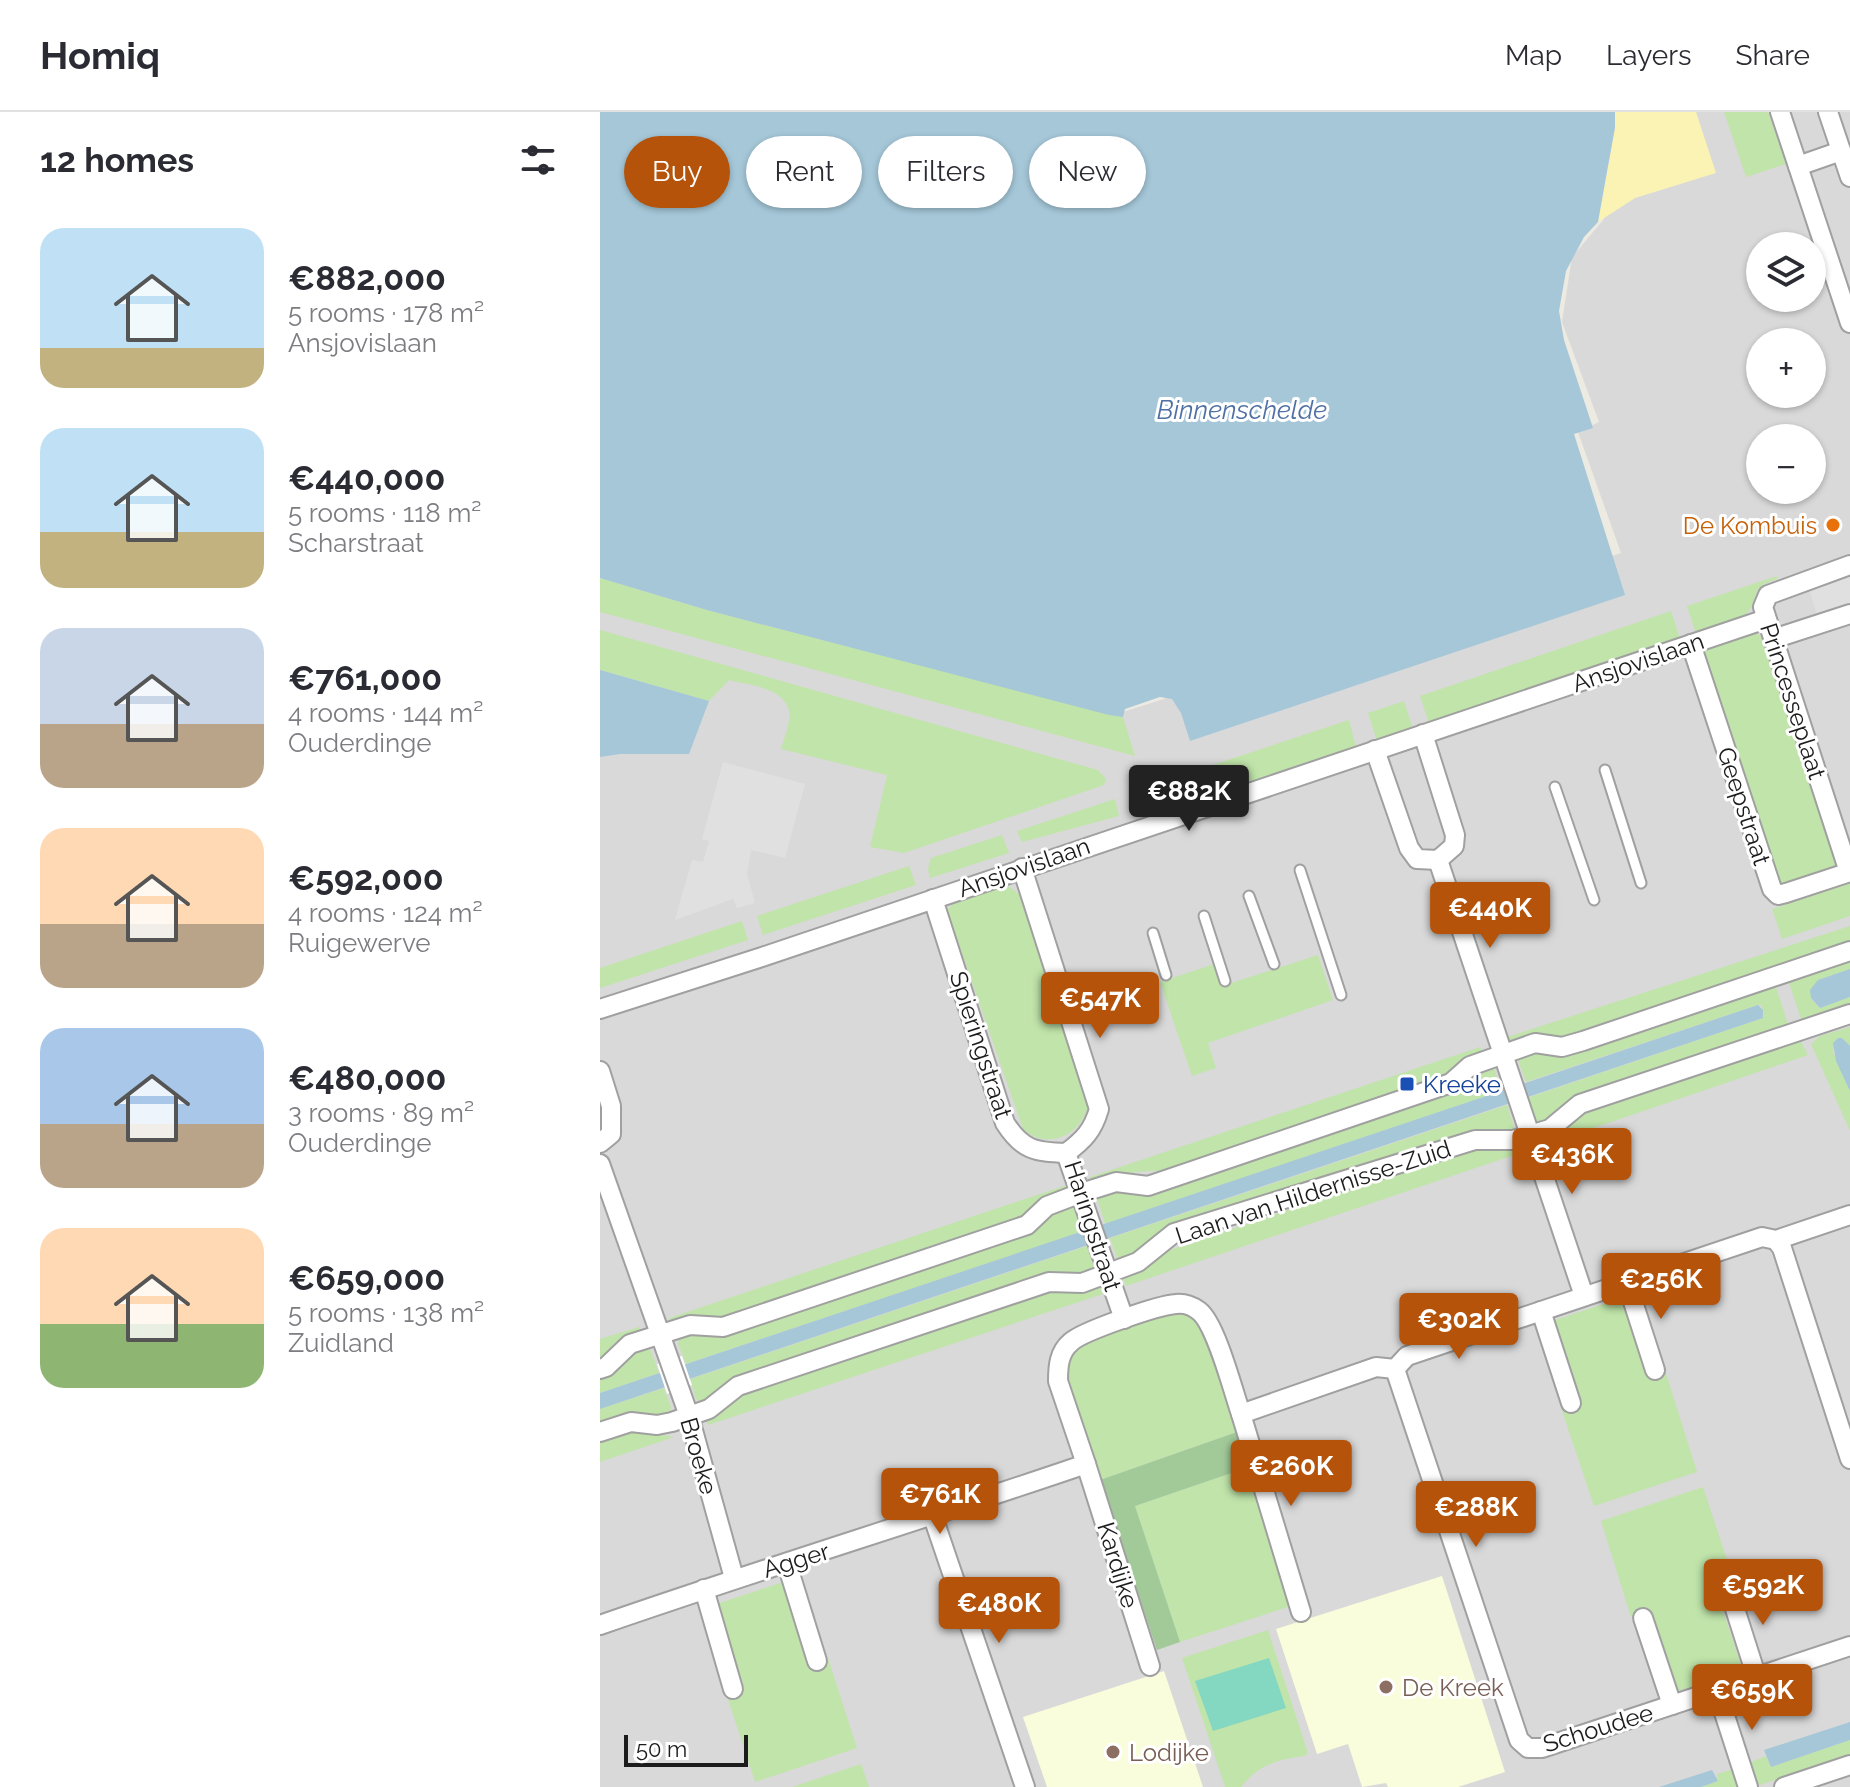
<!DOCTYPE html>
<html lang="en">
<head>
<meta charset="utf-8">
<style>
	:root { --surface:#fff; --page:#f2f2f3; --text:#2b2b33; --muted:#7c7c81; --line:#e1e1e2; --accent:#b45309 }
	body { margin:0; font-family:Raleway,sans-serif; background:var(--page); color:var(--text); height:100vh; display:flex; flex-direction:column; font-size:30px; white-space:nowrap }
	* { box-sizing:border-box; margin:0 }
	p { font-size:26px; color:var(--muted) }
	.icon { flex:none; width:44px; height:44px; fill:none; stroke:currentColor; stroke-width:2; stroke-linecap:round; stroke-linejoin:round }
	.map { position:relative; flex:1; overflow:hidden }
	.details { display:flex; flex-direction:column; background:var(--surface); width:600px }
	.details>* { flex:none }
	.guide { position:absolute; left:24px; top:24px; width:760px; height:72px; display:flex; gap:16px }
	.controls { position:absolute; left:1146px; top:120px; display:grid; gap:16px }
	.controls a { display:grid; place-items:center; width:80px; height:80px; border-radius:50%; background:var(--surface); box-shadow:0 2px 6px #0004; font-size:40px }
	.scale { position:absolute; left:24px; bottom:20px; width:124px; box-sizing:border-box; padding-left:8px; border:4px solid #1c1c1c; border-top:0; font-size:22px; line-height:28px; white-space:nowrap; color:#1c1c1c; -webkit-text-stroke:6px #fff; paint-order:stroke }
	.price { position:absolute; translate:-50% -68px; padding:0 18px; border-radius:8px; background:var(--accent); color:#fff; font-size:26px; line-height:52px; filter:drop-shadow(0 2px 4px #0008) }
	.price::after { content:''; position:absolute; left:50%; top:48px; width:24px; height:18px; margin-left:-12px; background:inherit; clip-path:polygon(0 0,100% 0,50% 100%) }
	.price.active { background:#222; color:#fff }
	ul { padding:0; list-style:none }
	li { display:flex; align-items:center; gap:24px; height:200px; padding:0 40px }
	li span { display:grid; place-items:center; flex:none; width:224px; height:160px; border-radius:24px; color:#555 }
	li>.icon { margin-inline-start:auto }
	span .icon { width:96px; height:96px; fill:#fffc; stroke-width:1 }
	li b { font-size:34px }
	h2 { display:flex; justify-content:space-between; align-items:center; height:96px; padding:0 40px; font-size:34px }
	.pill { padding:0 28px; border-radius:36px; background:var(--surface); box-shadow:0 2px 6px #0004; font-size:28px; line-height:72px }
	.pill.active { background:var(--accent); color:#fff }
	header { display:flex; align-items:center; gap:48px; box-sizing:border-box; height:112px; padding:0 40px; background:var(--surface); border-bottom:2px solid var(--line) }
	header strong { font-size:38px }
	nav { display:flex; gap:44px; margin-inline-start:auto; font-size:28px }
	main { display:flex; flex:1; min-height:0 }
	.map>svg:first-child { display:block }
	.residential { fill:#dad9d9; fill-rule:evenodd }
	.education { fill:#f9fddb }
	.grass { fill:#c0e4aa }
	.forest { fill:#a2ca99 }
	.sand { fill:#faf3b3 }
	.pitch { fill:#84d7c0 }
	.parking { fill:#e0e0e0 }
	.water { fill:#a5c7d8 }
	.pier { fill:#fff }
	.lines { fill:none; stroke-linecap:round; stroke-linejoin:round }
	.service-casing { stroke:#a0a0a0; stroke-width:13 }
	.minor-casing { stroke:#a0a0a0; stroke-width:22 }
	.service { stroke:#fff; stroke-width:9 }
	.minor { stroke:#fff; stroke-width:18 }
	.food-dot { fill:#e8710a; stroke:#fff; stroke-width:3 }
	.transit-dot { fill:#1a4fb4; stroke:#fff; stroke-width:3 }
	.education-dot { fill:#8d6e63; stroke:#fff; stroke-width:3 }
	.labels { text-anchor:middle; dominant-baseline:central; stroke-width:6; stroke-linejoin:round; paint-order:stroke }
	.food-label { font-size:24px; fill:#c56008; stroke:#fff; text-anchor:end }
	.street-label { font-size:24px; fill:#1c1c1c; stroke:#fff }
	.transit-label { font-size:24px; fill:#164399; stroke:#fff; text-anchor:start }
	.education-label { font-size:24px; fill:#785e54; stroke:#fff; text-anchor:start }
	.water-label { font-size:26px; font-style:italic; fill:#4f70a5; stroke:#fff }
</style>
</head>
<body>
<header>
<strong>Homiq</strong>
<nav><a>Map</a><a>Layers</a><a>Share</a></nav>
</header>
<main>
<section class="details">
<h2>12 homes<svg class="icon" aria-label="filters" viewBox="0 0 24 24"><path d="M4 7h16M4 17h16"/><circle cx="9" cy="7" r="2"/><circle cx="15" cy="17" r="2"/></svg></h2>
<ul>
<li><span style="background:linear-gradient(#bfe0f5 75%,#c2b280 0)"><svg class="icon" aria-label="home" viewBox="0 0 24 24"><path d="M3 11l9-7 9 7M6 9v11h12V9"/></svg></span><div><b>€882,000</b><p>5 rooms · 178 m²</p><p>Ansjovislaan</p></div></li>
<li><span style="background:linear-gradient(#bfe0f5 65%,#c2b280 0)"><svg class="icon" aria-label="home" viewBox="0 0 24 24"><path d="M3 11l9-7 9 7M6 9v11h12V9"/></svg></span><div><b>€440,000</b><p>5 rooms · 118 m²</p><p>Scharstraat</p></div></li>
<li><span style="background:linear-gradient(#c9d6e8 60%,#b9a48a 0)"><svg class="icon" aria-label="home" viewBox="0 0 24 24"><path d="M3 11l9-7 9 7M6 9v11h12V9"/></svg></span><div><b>€761,000</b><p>4 rooms · 144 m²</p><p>Ouderdinge</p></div></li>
<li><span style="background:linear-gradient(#ffd9b3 60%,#b9a48a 0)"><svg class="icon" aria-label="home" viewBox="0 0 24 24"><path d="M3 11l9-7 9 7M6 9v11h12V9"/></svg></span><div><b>€592,000</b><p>4 rooms · 124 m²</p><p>Ruigewerve</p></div></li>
<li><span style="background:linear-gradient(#a9c7e8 60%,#b9a48a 0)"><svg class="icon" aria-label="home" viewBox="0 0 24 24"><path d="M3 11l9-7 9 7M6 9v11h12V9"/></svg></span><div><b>€480,000</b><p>3 rooms · 89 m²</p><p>Ouderdinge</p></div></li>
<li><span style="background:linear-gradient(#ffd9b3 60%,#8fb573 0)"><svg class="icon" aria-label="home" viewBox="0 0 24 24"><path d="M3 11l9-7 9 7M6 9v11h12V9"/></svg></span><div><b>€659,000</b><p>5 rooms · 138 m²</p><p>Zuidland</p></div></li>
</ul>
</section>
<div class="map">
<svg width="1250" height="1675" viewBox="0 0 1250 1675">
	<rect width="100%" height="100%" fill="#edeae2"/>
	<path class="residential" d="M1013,0H1250V1675H0V462L523,600L1021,441L978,320L999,310L962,210L972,145L1004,107ZM1160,134H1212V186H1160ZM1160,230H1212V282H1160ZM1160,326H1212V378H1160Z"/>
	<g class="education">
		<path d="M842,1464L905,1660L858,1675H788L786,1671L762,1675L748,1632L717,1642L676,1517Z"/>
		<path d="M564,1559L603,1675H447L423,1605Z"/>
	</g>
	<g class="grass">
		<path d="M1124,0H1168L1186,52L1146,65Z"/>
		<path d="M1177,464V467C1145,477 1162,488 1145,503C1134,513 1110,517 1096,522L1087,494Z"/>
		<path d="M0,466L107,498L523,605L535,644L0,500Z"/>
		<path d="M1071,499L1080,527L829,612L820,584Z"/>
		<path d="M0,518L498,658L506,667L504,673L304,741L270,735L287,663L181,637C184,626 191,610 189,599C184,575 148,573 129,568L109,589L0,558Z"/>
		<path d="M1148,520L1156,521L1164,527L1237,755L1178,775L1099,537Z"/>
		<path d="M804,589L813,617L777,629L768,601Z"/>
		<path d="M749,608L756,635L542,708L534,679Z"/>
		<path d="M515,687L519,704L422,730L417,719Z"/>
		<path d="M402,723L409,741L330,766L328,757L331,746Z"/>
		<path d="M309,754L316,773L163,823L157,804Z"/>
		<path d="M1250,771V804L1182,827L1172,797Z"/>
		<path d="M400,774H408L419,782L488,994C480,1024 447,1039 423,1017L347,798L354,791Z"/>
		<path d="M142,809L148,828L0,876V856Z"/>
		<path d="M1250,814V830L969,924C948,929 927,925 906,931L904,926Z"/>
		<path d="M718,843L733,888L608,931L616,956L592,964L560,870L614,852L622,874Z"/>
		<path d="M1250,844V857L1218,868L1211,887L1220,896L1250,885V895L1202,910L1187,865Z"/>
		<path d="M1174,869L1189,915L934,1017L924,987L1163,906L1164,902L1161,893H1158L926,970L918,948L922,941Z"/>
		<path d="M1250,915V934L1242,926L1235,928L1233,940L1250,979V1019L1211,932L1220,924Z"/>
		<path d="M1199,926L1208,943L941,1034L940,1031L990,998Z"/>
		<path d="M880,935L883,941L845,969L570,1058L535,1060L492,1070L490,1065Z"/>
		<path d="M883,954L894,956L902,979L505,1112L496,1082Z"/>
		<path d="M907,993L914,1015L911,1022L518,1149L510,1126Z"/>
		<path d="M920,1036L923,1040L526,1174L523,1166L543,1158L570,1138L853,1042L872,1038Z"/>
		<path d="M467,1073L469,1078L419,1109L122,1207H66Z"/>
		<path d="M473,1091L482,1120L86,1252L78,1232L80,1223L437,1116L455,1100Z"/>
		<path d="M487,1134L495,1158L483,1162H455L103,1292L96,1287L90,1267Z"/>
		<path d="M500,1172L503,1182L108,1313L106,1308L142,1281L455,1176Z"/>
		<path d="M1024,1185L1050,1260L1064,1255L1097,1360L994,1394L959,1290L977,1284L952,1209Z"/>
		<path d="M568,1199L588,1200L602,1214L637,1320L500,1368L464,1266L469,1243L476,1234Z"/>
		<path d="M39,1215L42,1223L0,1250V1227Z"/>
		<path d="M47,1234L51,1239L59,1261L0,1281V1262L26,1243Z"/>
		<path d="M64,1276L71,1295L69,1303L0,1315V1297Z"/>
		<path d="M39,1318L74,1325L0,1350V1329Z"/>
		<path d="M649,1355L694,1493L580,1530L535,1394Z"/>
		<path d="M1103,1375L1135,1472L1117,1481L1143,1559L1074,1580L1048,1500L1031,1505L1001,1409Z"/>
		<path d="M186,1469L211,1551L228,1546L257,1636L155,1670L125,1578L143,1571L117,1492Z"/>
		<path d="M668,1518L708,1641L705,1644C678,1647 658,1653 641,1675H625L582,1546Z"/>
		<path d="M1250,1628V1643L1157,1674L1149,1651L1166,1644L1171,1655Z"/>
		<path d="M261,1652L269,1675H192Z"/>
		<path d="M1134,1657L1140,1675H1101L1118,1669L1117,1662Z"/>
	</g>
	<path class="forest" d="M637,1320L649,1355L535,1394L580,1530L557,1538L500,1368Z"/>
	<path class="sand" d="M1015,0H1096L1116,61L1035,86L998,110L1015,16Z"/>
	<path class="pitch" d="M669,1546L686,1596L613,1619L595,1569Z"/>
	<g class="parking">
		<path d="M1250,459V496L1218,507L1208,473Z"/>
		<path d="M123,650L205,672L185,746L151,738L147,762L155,791L137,796L133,787L75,808L92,748L103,750L109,729L102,727Z"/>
	</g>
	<g class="water">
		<path d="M0,0H1015V15L998,110L984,125L966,159L959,199L964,228L993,316L974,322L1025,483L590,629L581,601L572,587L560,585L525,597L523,605L509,603L107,498L0,466Z"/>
		<path d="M0,558L109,589L89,642H20L0,645Z"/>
		<path d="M1250,857V885L1220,896L1211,886L1210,878L1218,868Z"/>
		<path d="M1158,893L1163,898V906L0,1297V1281Z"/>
		<path d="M1238,926H1242L1250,934V979L1236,949L1233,931Z"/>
		<path d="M1250,1610V1628L1171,1655L1164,1638Z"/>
		<path d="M1112,1658L1118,1669L1101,1675H1059Z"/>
	</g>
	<path class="pier" d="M82,1244L92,1273L67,1282L57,1252Z"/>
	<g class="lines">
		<g class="service-casing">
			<g id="service">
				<path d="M1005,658L1041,771"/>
				<path d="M955,675L994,788"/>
				<path d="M700,758L741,883"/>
				<path d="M649,784L674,852"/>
				<path d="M604,804L625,869"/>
				<path d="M553,821L566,863"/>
			</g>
		</g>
		<g class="minor-casing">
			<g id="minor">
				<path d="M1180,0L1250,211"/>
				<path d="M1228,0L1250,65"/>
				<path d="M1198,54L1241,39"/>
				<path d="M1173,527L1250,502"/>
				<path d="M1091,532L1172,777L1178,783L1186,781L1250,760"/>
				<path d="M775,638L809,736L817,747L838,748L854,734L855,723L823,622"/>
				<path d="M838,748L984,1184"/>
				<path d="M422,756L499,997C493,1018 484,1028 466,1041L524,1207"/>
				<path d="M1249,760L1163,495L1168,483L1250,453"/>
				<path d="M333,787L405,1011C422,1038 435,1040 466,1041"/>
				<path d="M0,897L162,845L1166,507"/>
				<path d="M0,959L11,994V1022L0,1031"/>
				<path d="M0,1052L89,1304L134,1466"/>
				<path d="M1176,1128L1182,1136L1250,1347"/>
				<path d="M1027,1171L1055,1258"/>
				<path d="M941,1199L971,1291"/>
				<path d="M0,1257L6,1255L30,1232L90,1213L123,1215L427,1113L447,1094L481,1081L516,1070L548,1074L851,971L870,954L935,931L962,935L983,929L1250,839"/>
				<path d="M795,1257L919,1628L928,1636H942L1250,1534"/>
				<path d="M641,1302L701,1500"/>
				<path d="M0,1320L31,1310L57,1313L72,1310L109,1297L138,1274L449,1170L482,1171L538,1150L574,1121L875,1028H913L950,1017L980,992L1250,902"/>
				<path d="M486,1352L550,1554"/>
				<path d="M333,1405L425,1675"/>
				<path d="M187,1452L217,1549"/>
				<path d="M104,1477L133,1577"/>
				<path d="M1129,1478L1157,1566"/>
				<path d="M1043,1506L1072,1593"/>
				<path d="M0,1513C161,1457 325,1407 486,1352L458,1269C458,1254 459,1240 471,1230C483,1219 559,1193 576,1192C584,1191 593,1194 599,1199C616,1212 633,1279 641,1302L776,1255L795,1257L807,1244L1162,1125L1176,1128L1250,1103"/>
				<path d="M1117,1579L1148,1675"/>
				<path d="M1184,1675L1250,1653"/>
			</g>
		</g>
		<use href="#service" class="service"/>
		<use href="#minor" class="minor"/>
	</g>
	<circle class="food-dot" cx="1233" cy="413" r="8"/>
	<rect class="transit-dot" x="799" y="964" width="16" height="16" rx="4"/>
	<g class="education-dot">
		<circle cx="786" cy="1575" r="8"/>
		<circle cx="513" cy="1640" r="8"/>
	</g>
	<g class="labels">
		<g class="food-label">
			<text x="1217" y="413">De Kombuis</text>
		</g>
		<g class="street-label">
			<text transform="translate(1038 550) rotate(-19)">Ansjovislaan</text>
			<text transform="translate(1193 589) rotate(72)">Princesseplaat</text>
			<text transform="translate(1144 694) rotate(72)">Geepstraat</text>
			<text transform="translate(424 755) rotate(-19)">Ansjovislaan</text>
			<text transform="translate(381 933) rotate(72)">Spieringstraat</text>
			<text transform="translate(713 1080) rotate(-18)">Laan van Hildernisse-Zuid</text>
			<text transform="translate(493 1114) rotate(72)">Haringstraat</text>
			<text transform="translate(99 1344) rotate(74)">Broeke</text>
			<text transform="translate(196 1448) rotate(-17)">Agger</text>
			<text transform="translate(518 1453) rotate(73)">Kardijke</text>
			<text transform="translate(998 1616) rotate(-17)">Schoudee</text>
		</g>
		<g class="transit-label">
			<text x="823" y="972">Kreeke</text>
		</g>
		<g class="education-label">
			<text x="802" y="1575">De Kreek</text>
			<text x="529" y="1640">Lodijke</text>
		</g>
		<g class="water-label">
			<text x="642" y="298">Binnenschelde</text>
		</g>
	</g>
</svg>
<div class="controls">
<a><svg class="icon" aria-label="layers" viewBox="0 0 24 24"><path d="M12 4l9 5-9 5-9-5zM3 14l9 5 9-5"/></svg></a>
<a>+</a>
<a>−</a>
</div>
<div class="scale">50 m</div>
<b class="price active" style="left:589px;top:721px">€882K</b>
<b class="price" style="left:890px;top:838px">€440K</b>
<b class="price" style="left:500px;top:928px">€547K</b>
<b class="price" style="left:972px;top:1084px">€436K</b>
<b class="price" style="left:1061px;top:1209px">€256K</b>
<b class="price" style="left:859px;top:1249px">€302K</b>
<b class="price" style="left:691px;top:1396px">€260K</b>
<b class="price" style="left:340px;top:1424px">€761K</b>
<b class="price" style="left:876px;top:1437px">€288K</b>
<b class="price" style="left:1163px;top:1515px">€592K</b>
<b class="price" style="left:399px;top:1533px">€480K</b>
<b class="price" style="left:1152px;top:1620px">€659K</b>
<div class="guide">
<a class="pill active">Buy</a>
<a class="pill">Rent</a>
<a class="pill">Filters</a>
<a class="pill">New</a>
</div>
</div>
</main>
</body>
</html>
